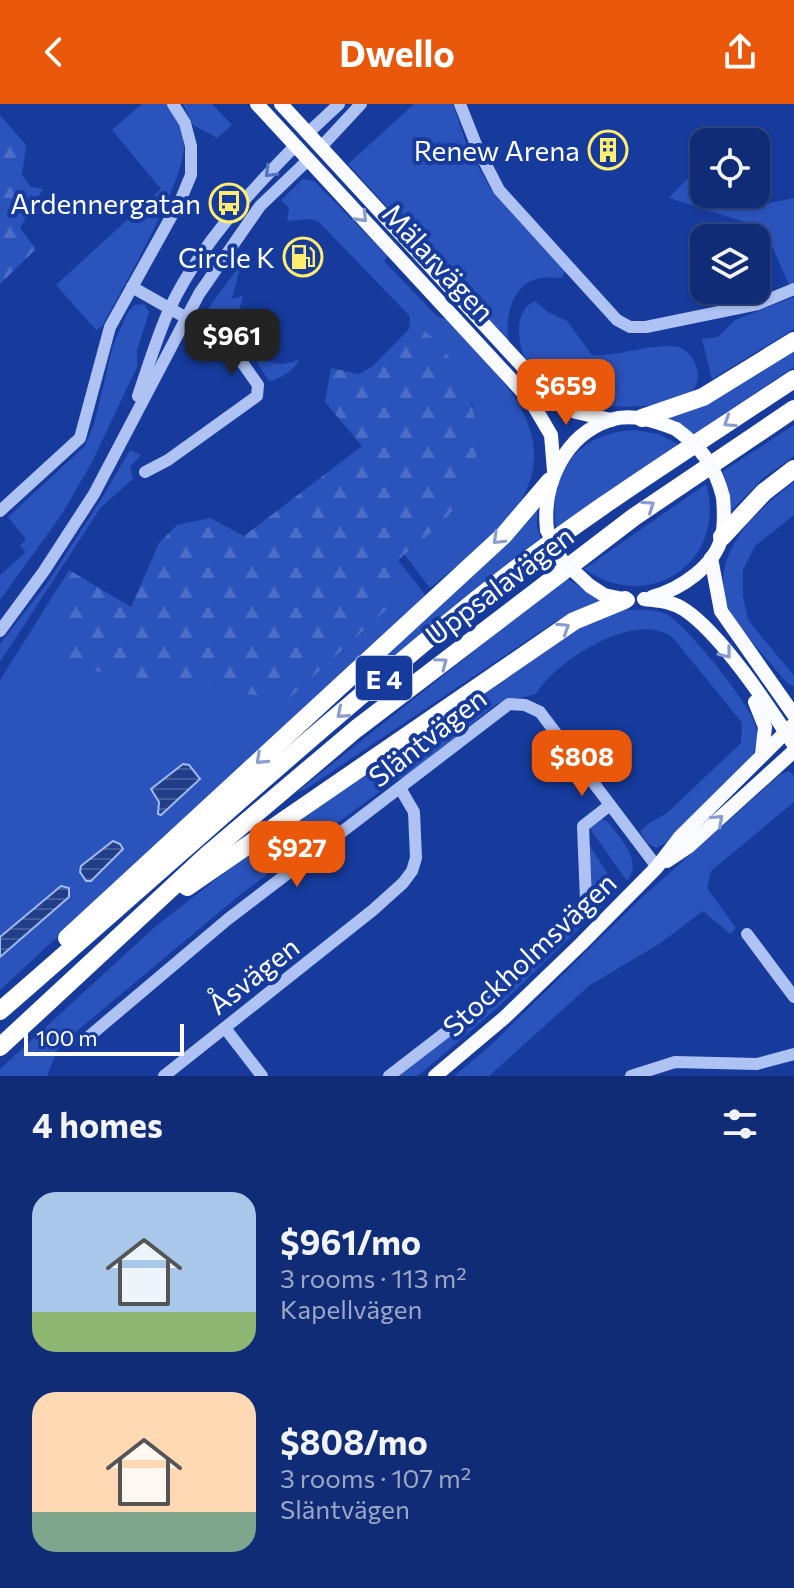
<!DOCTYPE html>
<html lang="en">
<head>
<meta charset="utf-8">
<style>
	:root { --surface:#102c76; --page:#19347b; --text:#f1f3f6; --muted:#9ca7c5; --line:#304888; --accent:#ea580c }
	body { margin:0; font-family:Commissioner,sans-serif; background:var(--page); color:var(--text); height:100vh; display:flex; flex-direction:column; font-size:30px; white-space:nowrap }
	* { box-sizing:border-box; margin:0 }
	p { font-size:26px; color:var(--muted) }
	.icon { flex:none; width:44px; height:44px; fill:none; stroke:currentColor; stroke-width:2; stroke-linecap:round; stroke-linejoin:round }
	.map { position:relative; height:972px; overflow:hidden }
	.panel { display:flex; flex-direction:column; background:var(--surface); flex:1 }
	.panel>* { flex:none }
	.tools { position:absolute; left:690px; top:24px; display:grid; gap:16px }
	.tools a { display:grid; place-items:center; width:80px; height:80px; border-radius:16px; background:var(--surface); box-shadow:0 2px 6px #0004,0 0 0 2px var(--line); font-size:40px }
	.scale { position:absolute; left:24px; bottom:20px; width:160px; box-sizing:border-box; padding-left:8px; border:4px solid #fff; border-top:0; font-size:22px; line-height:28px; white-space:nowrap; color:#fff; -webkit-text-stroke:6px #163b9d; paint-order:stroke }
	.price { position:absolute; translate:-50% -68px; padding:0 18px; border-radius:16px; background:var(--accent); color:#fff; font-size:26px; line-height:52px; filter:drop-shadow(0 2px 4px #0008) }
	.price::after { content:''; position:absolute; left:50%; top:48px; width:24px; height:18px; margin-left:-12px; background:inherit; clip-path:polygon(0 0,100% 0,50% 100%) }
	.price.on { background:#222; color:#fff }
	ul { padding:0; list-style:none }
	li { display:flex; align-items:center; gap:24px; height:200px; padding:0 32px }
	li span { display:grid; place-items:center; flex:none; width:224px; height:160px; border-radius:24px; color:#555 }
	li>.icon { margin-inline-start:auto }
	span .icon { width:96px; height:96px; fill:#fffc; stroke-width:1 }
	li b { font-size:34px }
	h2 { display:flex; justify-content:space-between; align-items:center; height:96px; padding:0 32px; font-size:34px }
	header { display:flex; justify-content:space-between; align-items:center; height:104px; padding:0 32px; background:var(--accent); color:#fff; font-size:36px; font-weight:700 }
	.map>svg:first-child { display:block }
	.green { fill:#2a53bb }
	.forest { fill:url(#forest-firs) }
	.water { fill:url(#water-rules); stroke:#a0baf5; stroke-width:2 }
	.lines { fill:none; stroke-linecap:round; stroke-linejoin:round }
	.minor { stroke:#aec2f3; stroke-width:12 }
	.major { stroke:#fafbff; stroke-width:14 }
	.highway { stroke:#fff; stroke-width:18 }
	.major-bridge { stroke:#fafbff; stroke-width:14 }
	.oneway { stroke:#5371bf }
	.oneway2 { stroke:#889bce }
	.oneway3 { stroke:#8a9dce }
	.labels { text-anchor:middle; dominant-baseline:central; stroke-width:8; stroke-linejoin:round; paint-order:stroke }
	.shield { fill:#163b9d; stroke:#b9c4e2; stroke-width:2 }
	.shield-label { font-size:26px; font-weight:bold; fill:#fff }
	.poi-label { font-size:28px; fill:#fff; stroke:#163b9d; text-anchor:end }
	.street-label { font-size:28px; fill:#fff; stroke:#163b9d }
</style>
</head>
<body>
<header><svg class="icon" aria-label="back" viewBox="0 0 24 24"><path d="M15 5l-7 7 7 7"/></svg>Dwello<svg class="icon" aria-label="share" viewBox="0 0 24 24"><path d="M12 15V3M7 8l5-5 5 5M5 13v7h14v-7"/></svg></header>
<div class="map">
<svg width="794" height="972" viewBox="0 0 794 972">
	<defs>
		<pattern id="forest-firs" width="22" height="20" patternUnits="userSpaceOnUse" patternTransform="scale(2)"><rect width="22" height="20" fill="#2a53bb"/><path d="M5 1l3.5 6h-7zM16 11l3.5 6h-7z" fill="#4a6dc5"/></pattern>
		<pattern id="water-rules" width="6" height="5" patternUnits="userSpaceOnUse" patternTransform="scale(2)"><rect width="6" height="5" fill="#233e89"/><path d="M0 2.5h6" fill="none" stroke="#445b9b"/></pattern>
	</defs>
	<rect width="100%" height="100%" fill="#163b9d"/>
	<g class="green">
		<path d="M142,0H168C176,11 183,26 184,40C186,76 122,184 103,221L96,226L56,181L161,85L112,26Z"/>
		<path d="M183,0H212L232,21L217,34L193,21Z"/>
		<path d="M414,0H453L468,45L492,87L565,167L562,174C556,174 548,173 542,174C512,177 504,215 509,238H504L448,170L348,60Z"/>
		<path d="M698,63L704,67V90H746L764,100L794,94V181L790,183L764,124L669,94Z"/>
		<path d="M303,75L314,77L388,152L384,157L437,212L447,216C504,277 575,337 505,419C484,443 455,463 430,484L404,450L452,408L473,302L451,255L319,118L310,115L287,117L289,104L281,96Z"/>
		<path d="M241,160L232,195L243,192L237,216L229,224L217,222L206,212L207,206Z"/>
		<path d="M794,193V225L712,275L702,235L718,233L735,216Z"/>
		<path d="M535,197L548,208L567,217L592,251C620,253 653,238 678,243C694,247 706,275 691,288C681,296 657,301 644,302C593,307 520,289 519,227C519,214 523,202 535,197Z"/>
		<path d="M144,200L149,208L137,247V263L92,358L62,410L0,496V471L26,448L20,442L26,435L8,413L85,342L94,320L113,241L128,208L135,201Z"/>
		<path d="M255,227C248,255 278,267 299,255C296,265 280,276 269,277L244,238L245,232Z"/>
		<path d="M794,245V263L693,331L666,314Z"/>
		<path d="M794,321V352L763,374L731,407L723,367Z"/>
		<path d="M635,326L659,330L682,343L557,431C546,374 574,328 635,326Z"/>
		<path d="M130,346L141,351L130,363L133,375L101,403L0,558V540L48,478L102,394Z"/>
		<path d="M794,378V411L755,442L743,466V492L748,516L794,572V582L787,579C771,559 730,517 725,494C714,443 759,405 794,378Z"/>
		<path d="M706,380C728,457 650,511 584,465Z"/>
		<path d="M537,406V423L543,439L500,468L318,611Z"/>
		<path d="M398,456L426,492L0,886V576L69,466V563Z"/>
		<path d="M566,474L602,496L556,517L306,685L297,688Z"/>
		<path d="M623,506C637,506 652,504 666,510C685,519 749,599 755,620C759,631 756,640 753,651L668,737L657,744L647,739L640,727L648,720L667,709L741,639L742,619C724,596 705,573 687,551C682,545 676,536 670,532C633,507 555,558 536,590L496,600L409,671L394,677L241,790L59,942L47,972H0V965L156,822L246,752L576,523Z"/>
		<path d="M789,667L794,672V698L711,767L707,784L736,824L730,830L703,807L659,840L590,881L489,972H454L490,942L639,796L781,670Z"/>
		<path d="M602,715L608,718C620,735 644,757 627,777L588,722Z"/>
		<path d="M585,734L618,787L499,902L444,950L417,972H399L509,884L584,811Z"/>
	</g>
	<g class="forest">
		<path d="M0,11L26,41L22,71L31,83L43,85L20,124L36,145L0,180Z"/>
		<path d="M410,212C423,226 442,241 452,257C481,305 489,360 453,406C438,425 416,440 398,456V495L287,596L69,563V466L131,503L159,439L177,421L210,414L244,432L362,342L325,298L331,264L359,270L372,263L409,225Z"/>
	</g>
	<g class="water">
		<path d="M183,660L189,661L200,675L161,711L158,710L159,698L151,685Z"/>
		<path d="M113,737L120,740L123,745L91,777H86L80,768L81,762Z"/>
		<path d="M61,782L69,784V793L0,853V833Z"/>
	</g>
	<g class="lines">
		<g class="minor">
			<path d="M460,0L477,43L499,86L617,216L630,223H646L758,200L794,185"/>
			<path d="M308,29L339,0"/>
			<path d="M321,43L361,0"/>
			<path d="M132,183L227,237L258,281L257,292L168,356L145,368"/>
			<path d="M138,292C148,263 157,233 169,206C199,142 247,91 296,41"/>
			<path d="M0,407L80,334L110,223L181,95L191,71V42L185,19L173,0"/>
			<path d="M0,527L44,467L94,390L199,190L260,102L309,55"/>
			<path d="M747,830L794,893"/>
			<path d="M225,924L262,972"/>
			<path d="M86,935L228,815L509,600L525,601L540,608L657,763"/>
			<path d="M164,972L373,806L403,779L412,767L416,754L414,708L400,684"/>
			<path d="M389,972L511,878L581,808L586,797L583,722L610,701"/>
			<path d="M631,972L675,958L757,960L794,950"/>
		</g>
		<g class="major">
			<path d="M257,0L531,297L551,331L554,367"/>
			<path d="M281,0L549,291L576,308L611,316"/>
			<path d="M547,426C542,381 564,331 610,316C632,309 656,317 676,325"/>
			<path d="M711,454L721,507L794,611"/>
			<path d="M590,482L604,491L628,496"/>
			<path d="M652,493C681,485 715,462 722,432C725,419 724,405 723,393"/>
			<path d="M644,495C659,497 672,497 685,506C722,531 769,603 794,641"/>
			<path d="M755,598L765,623L762,650"/>
			<path d="M667,757L688,743L794,647"/>
			<path d="M435,972L504,914L581,840L657,763L680,733L794,620"/>
		</g>
		<g class="highway">
			<path d="M642,314L703,293L794,237"/>
			<path d="M722,433L764,388L794,365"/>
			<path d="M187,783L574,517L625,496"/>
			<path d="M67,834L504,431L550,377"/>
			<path d="M0,907C158,770 313,628 476,496C576,415 687,346 794,275"/>
			<path d="M0,943L207,751L356,625L634,413L794,305"/>
		</g>
		<g class="major-bridge">
			<path d="M676,325C702,344 715,362 723,393"/>
			<path d="M547,426L561,455L590,482"/>
		</g>
	</g>
	<defs><path id="oneway-chevron" d="M-2-3.5L2.5 0L-2 3.5" fill="none" stroke-width="1.6" stroke-linecap="round" stroke-linejoin="round" transform="scale(2)"/></defs>
	<use class="oneway" href="#oneway-chevron" transform="translate(270 68) rotate(135)"/>
	<g class="oneway2">
		<use href="#oneway-chevron" transform="translate(362 113) rotate(47)"/>
		<use href="#oneway-chevron" transform="translate(726 549) rotate(52)"/>
		<use href="#oneway-chevron" transform="translate(718 716) rotate(-42)"/>
	</g>
	<g class="oneway3">
		<use href="#oneway-chevron" transform="translate(729 318) rotate(147)"/>
		<use href="#oneway-chevron" transform="translate(649 402) rotate(-34)"/>
		<use href="#oneway-chevron" transform="translate(498 435) rotate(136)"/>
		<use href="#oneway-chevron" transform="translate(564 524) rotate(-33)"/>
		<use href="#oneway-chevron" transform="translate(442 559) rotate(-37)"/>
		<use href="#oneway-chevron" transform="translate(342 609) rotate(139)"/>
		<use href="#oneway-chevron" transform="translate(261 655) rotate(137)"/>
	</g>
	<defs>
		<g id="building-ring" transform="scale(2)"><circle r="9.5" fill="#163b9d" stroke="#ffed70" stroke-width="1.5"/><path d="M-4-6H4V6H1V3H-1V6H-4ZM-2.5-4.3h1.7v1.8h-1.7ZM.8-4.3h1.7v1.8H.8ZM-2.5-1h1.7V.8h-1.7ZM.8-1h1.7V.8H.8Z" fill="#ffed70"/></g>
		<g id="bus-ring" transform="scale(2)"><circle r="9.5" fill="#163b9d" stroke="#ffed70" stroke-width="1.5"/><path d="M-5-6H5V4H4V6H2V4H-2V6H-4V4H-5ZM-3.5-4V0h7V-4ZM-3.5 1.2v1.5H-2V1.2ZM2 1.2v1.5H3.5V1.2Z" fill="#ffed70"/></g>
		<g id="fuel-ring" transform="scale(2)"><circle r="9.5" fill="#163b9d" stroke="#ffed70" stroke-width="1.5"/><path d="M-5.5-6h7V0h2V4h1.3V-2.5L3-4.5l.8-.8L6-3V5H2.5V1h-1V6h-7ZM-4.2-4.7v3.2H.2V-4.7Z" fill="#ffed70"/></g>
	</defs>
	<g fill-rule="evenodd">
		<use href="#building-ring" x="608" y="46"/>
		<use href="#bus-ring" x="229" y="99"/>
		<use href="#fuel-ring" x="303" y="153"/>
	</g>
	<g class="labels">
		<rect class="shield" x="356" y="552" width="56" height="44" rx="6"/>
		<g class="shield-label">
			<text x="384" y="574">E 4</text>
		</g>
		<g class="poi-label">
			<text x="580" y="46">Renew Arena</text>
			<text x="201" y="99">Ardennergatan</text>
			<text x="275" y="153">Circle K</text>
		</g>
		<g class="street-label">
			<text transform="translate(439 158) rotate(47)">Mälarvägen</text>
			<text transform="translate(499 481) rotate(-37)">Uppsalavägen</text>
			<text transform="translate(427 633) rotate(-38)">Släntvägen</text>
			<text transform="translate(529 850) rotate(-43)">Stockholmsvägen</text>
			<text transform="translate(253 871) rotate(-38)">Åsvägen</text>
		</g>
	</g>
</svg>
<div class="tools">
<a><svg class="icon" aria-label="locate" viewBox="0 0 24 24"><circle cx="12" cy="12" r="6"/><path d="M12 2v4M12 18v4M2 12h4M18 12h4"/></svg></a>
<a><svg class="icon" aria-label="layers" viewBox="0 0 24 24"><path d="M12 4l9 5-9 5-9-5zM3 14l9 5 9-5"/></svg></a>
</div>
<div class="scale">100 m</div>
<b class="price on" style="left:232px;top:273px">$961</b>
<b class="price" style="left:566px;top:323px">$659</b>
<b class="price" style="left:582px;top:694px">$808</b>
<b class="price" style="left:297px;top:785px">$927</b>
</div>
<section class="panel">
<h2>4 homes<svg class="icon" aria-label="filters" viewBox="0 0 24 24"><path d="M4 7h16M4 17h16"/><circle cx="9" cy="7" r="2"/><circle cx="15" cy="17" r="2"/></svg></h2>
<ul>
<li><span style="background:linear-gradient(#a9c7e8 75%,#8fb573 0)"><svg class="icon" aria-label="home" viewBox="0 0 24 24"><path d="M3 11l9-7 9 7M6 9v11h12V9"/></svg></span><div><b>$961/mo</b><p>3 rooms · 113 m²</p><p>Kapellvägen</p></div></li>
<li><span style="background:linear-gradient(#ffd9b3 75%,#7fa58c 0)"><svg class="icon" aria-label="home" viewBox="0 0 24 24"><path d="M3 11l9-7 9 7M6 9v11h12V9"/></svg></span><div><b>$808/mo</b><p>3 rooms · 107 m²</p><p>Släntvägen</p></div></li>
</ul>
</section>
</body>
</html>
